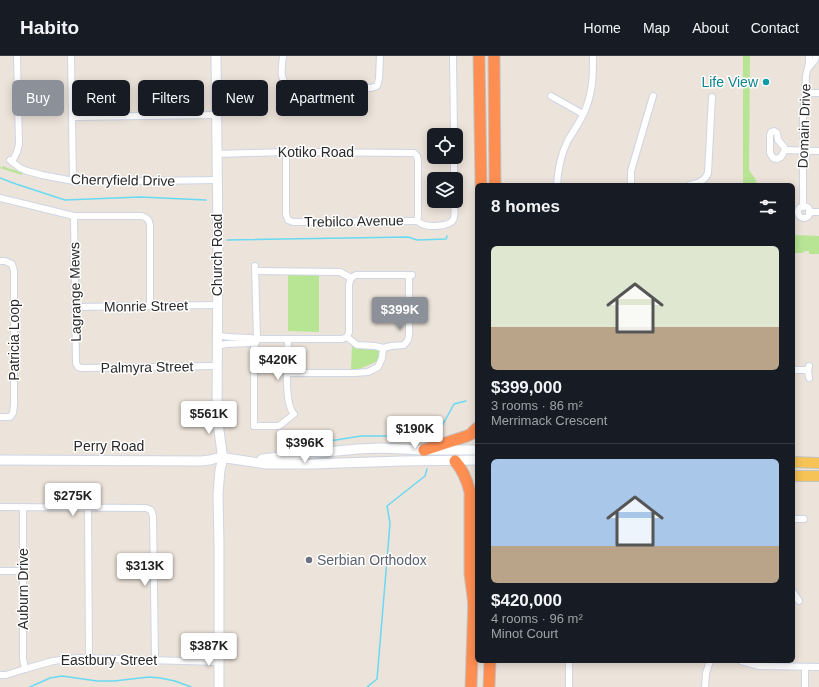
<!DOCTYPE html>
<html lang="en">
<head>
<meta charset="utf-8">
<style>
	:root { --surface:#171b24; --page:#20242c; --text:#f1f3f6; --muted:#9ea1a6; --line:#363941; --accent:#8c9099 }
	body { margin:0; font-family:Helvetica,sans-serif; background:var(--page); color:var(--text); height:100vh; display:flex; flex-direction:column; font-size:15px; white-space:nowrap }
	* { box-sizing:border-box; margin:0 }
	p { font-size:13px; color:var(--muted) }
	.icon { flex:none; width:22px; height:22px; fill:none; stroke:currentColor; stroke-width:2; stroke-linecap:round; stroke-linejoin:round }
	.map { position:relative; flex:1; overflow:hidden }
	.sheet { position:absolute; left:475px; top:127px; width:320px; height:480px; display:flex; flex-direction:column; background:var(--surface); border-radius:6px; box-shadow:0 2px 10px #0003 }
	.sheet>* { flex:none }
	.top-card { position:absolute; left:12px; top:24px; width:380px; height:36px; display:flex; gap:8px }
	.buttons { position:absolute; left:427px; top:72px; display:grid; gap:8px }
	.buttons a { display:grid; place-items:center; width:36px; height:36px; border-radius:6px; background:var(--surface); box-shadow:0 2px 10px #0003; font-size:20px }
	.price { position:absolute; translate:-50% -34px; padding:0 9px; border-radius:4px; background:#fff; color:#222; font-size:13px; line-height:26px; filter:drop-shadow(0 1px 2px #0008) }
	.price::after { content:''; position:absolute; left:50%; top:24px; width:12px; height:9px; margin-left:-6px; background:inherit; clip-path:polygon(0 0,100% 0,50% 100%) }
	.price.on { background:var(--accent); color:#fff }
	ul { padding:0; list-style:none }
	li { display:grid; align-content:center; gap:8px; height:212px; padding:0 16px }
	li+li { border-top:1px solid var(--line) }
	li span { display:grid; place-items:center; height:124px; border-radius:6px; color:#555 }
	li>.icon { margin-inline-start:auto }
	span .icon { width:72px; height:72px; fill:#fffc; stroke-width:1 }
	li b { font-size:17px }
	h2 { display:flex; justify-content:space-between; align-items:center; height:48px; padding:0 16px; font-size:17px }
	.tag { padding:0 14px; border-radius:6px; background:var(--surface); box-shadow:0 2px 10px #0003; font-size:14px; line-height:36px }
	.tag.on { background:var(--accent); color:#fff }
	header { display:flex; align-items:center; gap:24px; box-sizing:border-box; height:56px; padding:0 20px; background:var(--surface); border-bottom:1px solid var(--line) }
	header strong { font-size:19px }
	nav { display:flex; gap:22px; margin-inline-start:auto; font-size:14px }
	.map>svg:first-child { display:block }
	.green { fill:#b7e594 }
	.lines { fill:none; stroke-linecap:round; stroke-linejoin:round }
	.stream { stroke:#69daf3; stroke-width:1.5 }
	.street-casing { stroke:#cfd5e3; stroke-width:8 }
	.secondary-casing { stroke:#cfd5e3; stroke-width:11 }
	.primary-casing { stroke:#c3c3c3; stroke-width:12 }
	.highway-casing { stroke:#c3c3c3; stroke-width:13 }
	.street { stroke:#fff; stroke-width:6 }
	.secondary { stroke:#fff; stroke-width:9 }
	.primary { stroke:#f5c356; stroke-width:10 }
	.highway { stroke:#ff8e52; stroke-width:11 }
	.culture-dot { fill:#0f9aa8; stroke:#fff; stroke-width:1.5 }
	.worship-dot { fill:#6b7280; stroke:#fff; stroke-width:1.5 }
	.labels { text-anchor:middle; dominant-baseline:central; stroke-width:3; stroke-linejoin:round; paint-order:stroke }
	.culture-label { font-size:14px; fill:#0d838f; stroke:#fff; text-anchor:end }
	.street-label { font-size:14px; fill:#292929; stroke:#fff }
	.worship-label { font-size:14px; fill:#5b616d; stroke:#fff; text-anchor:start }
</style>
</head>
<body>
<header>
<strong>Habito</strong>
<nav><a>Home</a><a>Map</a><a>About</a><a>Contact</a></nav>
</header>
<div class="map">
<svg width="819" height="631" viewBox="0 0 819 631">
	<rect width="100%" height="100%" fill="#ece3da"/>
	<g class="green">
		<path d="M743,0H750L749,114L756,124V129H743Z"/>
		<path d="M0,110L1,112L4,110L7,112L22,116V119L0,112Z"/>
		<path d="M793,179L819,180V198H809V195H805L802,197H793Z"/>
		<path d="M288,218H319V276L288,275Z"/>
		<path d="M352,290L358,293L373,292L380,295L381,300L378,305L357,314H351Z"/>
	</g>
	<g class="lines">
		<g class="stream">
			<path d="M0,122L16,128L65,144L140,141L206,144"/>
			<path d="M227,184L408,181L417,184L446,183L447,180"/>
			<path d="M422,377L436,381L454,348L466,345"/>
			<path d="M311,388L361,380H385L415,377"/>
			<path d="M30,631L50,622L62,620L97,625H114L149,621L160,622L175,625L191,631"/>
			<path d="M367,631L377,623L390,467L387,450L425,420L427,413"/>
		</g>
		<g class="street-casing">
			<g id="street">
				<path d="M71,0L73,125"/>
				<path d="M283,0C282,9 279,23 287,29L371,32L377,30L379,23L380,0"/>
				<path d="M453,0L454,79"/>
				<path d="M808,12L815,4L816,0"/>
				<path d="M805,37H819"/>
				<path d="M551,40L583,58"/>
				<path d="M72,61L217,59"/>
				<path d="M774,75L777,77L778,84L784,91L785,94L781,101L777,103L773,102L770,97V79L771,76Z"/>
				<path d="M785,94L819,95"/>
				<path d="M286,96V158L288,164L293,166L417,165"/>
				<path d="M217,98L286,96L414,97L417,100L418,104V160L417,165"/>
				<path d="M454,101V123"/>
				<path d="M10,104L20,112L27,115L42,119L79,126L217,124"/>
				<path d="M12,106L17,96L19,88L17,0"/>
				<path d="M557,129C558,113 561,98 568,84C575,73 583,62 587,49C593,33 593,17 593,0"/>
				<path d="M631,129V115L653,40"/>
				<path d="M690,129C698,127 705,125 708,117L712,41"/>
				<path d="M0,142L74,160H142C148,162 149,164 150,169V250"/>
				<circle cx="804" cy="156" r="6"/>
				<path d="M803,151V113L806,101V94L803,78V57L805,43L806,19L809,8V0"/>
				<path d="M809,156H819"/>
				<path d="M74,160L76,307L78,311L82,312L217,310"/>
				<path d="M417,165C419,166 420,167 422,168C428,171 449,171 453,164C456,159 454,151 454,145"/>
				<path d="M0,205H5L12,208L14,215V349L13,357L10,361H0"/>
				<path d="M255,210L257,283L254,292V370H279L294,358C283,347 288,300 288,283"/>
				<path d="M256,215L340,216L351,222"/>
				<path d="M75,251L217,249"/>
				<path d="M217,279C230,283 244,280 257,283H342L347,281L349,276V228L351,222L356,219H412"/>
				<path d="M347,281L357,289L375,290L383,292L391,290L404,289L408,284L409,279V219"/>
				<path d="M217,290L226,288L250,287L257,283"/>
				<path d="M793,314H808"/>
				<path d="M287,317H355L368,316L378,311L382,302L383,292"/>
				<path d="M809,322L808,314L809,310"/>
				<path d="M0,451L146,452L151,454L153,460L155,603"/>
				<path d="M23,451V603L25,613"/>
				<path d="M88,452L89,602"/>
				<path d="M793,463H804"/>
				<path d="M0,515H23"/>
				<path d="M793,536L799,545"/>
				<path d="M741,605L759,610L819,611"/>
				<path d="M805,611V631"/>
				<path d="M0,619H6L25,613L53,605L78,602L219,606"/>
				<path d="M569,631V605"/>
				<path d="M705,631L706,617L710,605"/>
			</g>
		</g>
		<g class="secondary-casing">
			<g id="secondary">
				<path d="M216,0L218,184L217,359L222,397"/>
				<path d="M226,402L266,408H311L402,405L477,404"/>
				<path d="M262,403L305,398L358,393L381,392L424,394H477"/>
				<path d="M0,404L201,405L210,404L217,402"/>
				<path d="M219,631V490L218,438L220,414L222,406"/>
			</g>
		</g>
		<g class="primary-casing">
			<g id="primary">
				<path d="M793,406L819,407"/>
				<path d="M793,420H819"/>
			</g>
		</g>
		<g class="highway-casing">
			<g id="highway">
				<path d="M479,0L481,129"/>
				<path d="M494,0L495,129"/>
				<path d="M424,394L467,380L471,378L477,372"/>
				<path d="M455,405C463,414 467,424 470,436V518L474,549"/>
				<path d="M471,631L474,542"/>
				<path d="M489,631L490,605"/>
			</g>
		</g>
		<use href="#street" class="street"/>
		<use href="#secondary" class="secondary"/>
		<use href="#primary" class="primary"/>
		<use href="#highway" class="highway"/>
	</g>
	<circle class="culture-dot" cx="766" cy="26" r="4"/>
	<circle class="worship-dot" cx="309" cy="504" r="4"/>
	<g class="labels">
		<g class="culture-label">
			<text x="758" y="26">Life View</text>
		</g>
		<g class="street-label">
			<text transform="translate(804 70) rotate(-88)">Domain Drive</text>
			<text x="316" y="96">Kotiko Road</text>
			<text transform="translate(123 124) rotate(1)">Cherryfield Drive</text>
			<text transform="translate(354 165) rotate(-1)">Trebilco Avenue</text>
			<text transform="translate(217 199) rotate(-90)">Church Road</text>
			<text transform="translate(75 236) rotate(-91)">Lagrange Mews</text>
			<text transform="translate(146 250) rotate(-1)">Monrie Street</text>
			<text transform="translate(14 284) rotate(-90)">Patricia Loop</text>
			<text transform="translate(147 311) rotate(-1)">Palmyra Street</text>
			<text x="109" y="390">Perry Road</text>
			<text transform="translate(23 533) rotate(-90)">Auburn Drive</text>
			<text x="109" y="604">Eastbury Street</text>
		</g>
		<g class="worship-label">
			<text x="317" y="504">Serbian Orthodox</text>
		</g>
	</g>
</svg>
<div class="buttons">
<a><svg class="icon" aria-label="locate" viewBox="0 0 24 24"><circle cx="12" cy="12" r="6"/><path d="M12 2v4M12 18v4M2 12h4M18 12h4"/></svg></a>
<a><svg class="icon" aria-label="layers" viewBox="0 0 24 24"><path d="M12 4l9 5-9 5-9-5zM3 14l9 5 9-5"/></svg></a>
</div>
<b class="price on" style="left:400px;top:275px">$399K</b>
<b class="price" style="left:278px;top:325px">$420K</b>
<b class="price" style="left:209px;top:379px">$561K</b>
<b class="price" style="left:415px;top:394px">$190K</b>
<b class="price" style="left:305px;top:408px">$396K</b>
<b class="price" style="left:73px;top:461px">$275K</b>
<b class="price" style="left:145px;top:531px">$313K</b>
<b class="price" style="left:209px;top:611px">$387K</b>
<div class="top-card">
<a class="tag on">Buy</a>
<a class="tag">Rent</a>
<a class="tag">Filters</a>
<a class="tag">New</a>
<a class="tag">Apartment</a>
</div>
<section class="sheet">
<h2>8 homes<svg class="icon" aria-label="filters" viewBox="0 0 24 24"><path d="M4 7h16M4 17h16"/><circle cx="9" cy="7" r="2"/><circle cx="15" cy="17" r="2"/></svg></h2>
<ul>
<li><span style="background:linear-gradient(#dfe7d0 65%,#b9a48a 0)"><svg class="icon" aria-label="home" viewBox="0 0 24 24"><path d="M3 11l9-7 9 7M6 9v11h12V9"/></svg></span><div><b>$399,000</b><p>3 rooms · 86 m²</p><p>Merrimack Crescent</p></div></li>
<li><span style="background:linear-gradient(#a9c7e8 70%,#b9a48a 0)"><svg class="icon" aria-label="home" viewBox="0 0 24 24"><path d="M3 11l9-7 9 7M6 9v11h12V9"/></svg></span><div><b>$420,000</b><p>4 rooms · 96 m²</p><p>Minot Court</p></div></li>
</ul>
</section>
</div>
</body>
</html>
